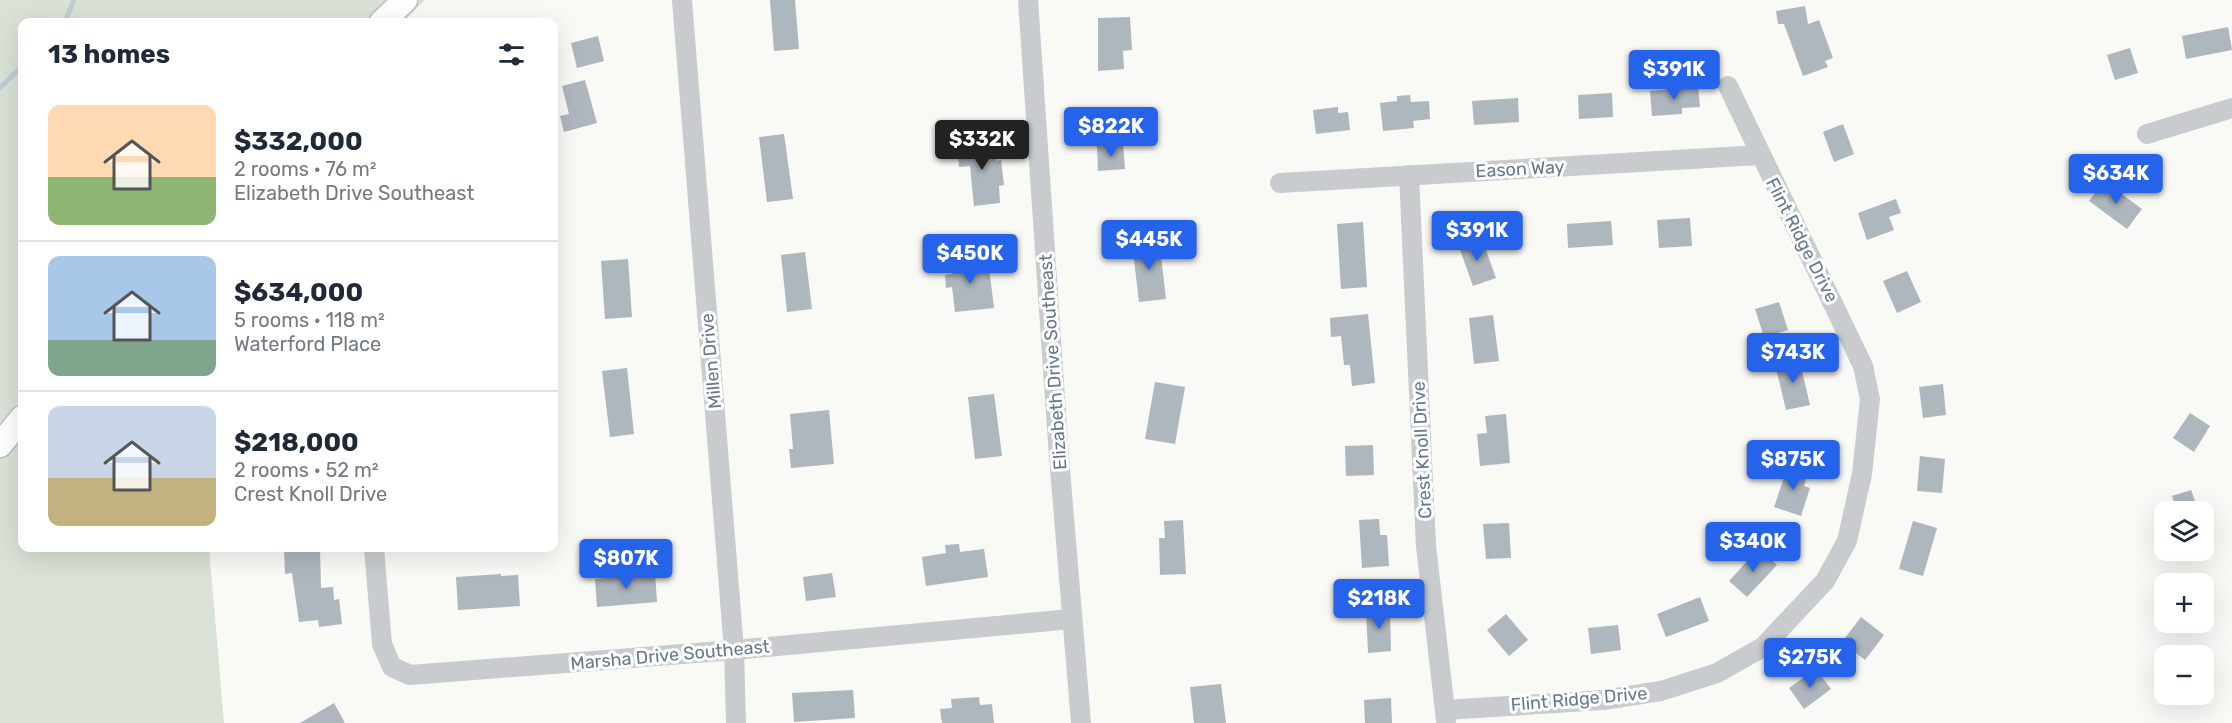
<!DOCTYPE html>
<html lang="en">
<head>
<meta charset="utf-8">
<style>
	:root { --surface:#fff; --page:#f2f2f3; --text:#1f2937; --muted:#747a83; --line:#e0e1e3; --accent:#2563eb }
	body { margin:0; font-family:Rubik,sans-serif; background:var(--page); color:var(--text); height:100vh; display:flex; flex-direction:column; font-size:22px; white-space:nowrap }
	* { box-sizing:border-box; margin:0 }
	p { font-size:20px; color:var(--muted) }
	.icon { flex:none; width:33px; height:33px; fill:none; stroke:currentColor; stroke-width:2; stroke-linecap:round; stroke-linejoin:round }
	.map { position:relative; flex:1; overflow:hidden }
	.panel { position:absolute; left:18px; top:18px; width:540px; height:534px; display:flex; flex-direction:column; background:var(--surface); border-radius:12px; box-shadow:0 6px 24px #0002 }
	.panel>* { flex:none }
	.buttons { position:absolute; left:2154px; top:501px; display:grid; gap:12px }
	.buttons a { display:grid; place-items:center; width:60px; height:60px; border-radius:12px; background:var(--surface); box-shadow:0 6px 24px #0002; font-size:30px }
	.price { position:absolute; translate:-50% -51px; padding:0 14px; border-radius:6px; background:var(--accent); color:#fff; font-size:20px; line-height:39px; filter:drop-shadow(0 2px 3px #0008) }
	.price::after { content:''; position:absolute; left:50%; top:36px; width:18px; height:14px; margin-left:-9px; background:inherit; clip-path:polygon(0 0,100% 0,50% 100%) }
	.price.active { background:#222; color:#fff }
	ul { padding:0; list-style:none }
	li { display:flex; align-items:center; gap:18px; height:150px; padding:0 30px }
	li+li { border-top:2px solid var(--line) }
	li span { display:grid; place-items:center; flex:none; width:168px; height:120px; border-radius:12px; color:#555 }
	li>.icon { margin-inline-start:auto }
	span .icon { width:72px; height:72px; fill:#fffc; stroke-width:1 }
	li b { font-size:26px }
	h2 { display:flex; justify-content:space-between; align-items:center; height:72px; padding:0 30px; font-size:26px }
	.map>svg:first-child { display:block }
	.green { fill:#dae1d6 }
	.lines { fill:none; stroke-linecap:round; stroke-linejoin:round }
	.stream { stroke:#c1ccd1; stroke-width:5 }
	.building { fill:#aeb7bd }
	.major-casing { stroke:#bbbfc3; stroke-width:27 }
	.minor { stroke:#c8cccf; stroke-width:20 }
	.major { stroke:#fff; stroke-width:24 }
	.labels { text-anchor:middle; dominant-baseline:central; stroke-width:6; stroke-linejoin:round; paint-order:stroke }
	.street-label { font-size:18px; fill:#657989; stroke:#fff }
</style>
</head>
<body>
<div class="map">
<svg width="2232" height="723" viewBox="0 0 2232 723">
	<rect width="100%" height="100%" fill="#f9f9f6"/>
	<path class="green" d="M0,0H425L403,22H22V548H209L224,723H0Z"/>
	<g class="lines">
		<g class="stream">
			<path d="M65,22L74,0"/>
			<path d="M0,88L22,66"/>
		</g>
	</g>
	<g class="building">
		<path d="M770,0H795L799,49L774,51Z"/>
		<path d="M1805,6L1808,24L1819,20L1833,58L1825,61L1828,67L1803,76L1784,24H1778L1776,11Z"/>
		<path d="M1130,17L1132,50L1123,51L1124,69L1098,71V18Z"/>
		<path d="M2228,27L2232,50L2186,59L2182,36Z"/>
		<path d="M598,36L604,61L577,68L571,43Z"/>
		<path d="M2130,48L2138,73L2115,80L2107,55Z"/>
		<path d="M585,80L597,123L564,132L560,116L569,114L562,86Z"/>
		<path d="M1698,87L1700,107L1682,108V114L1652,116L1650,91Z"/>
		<path d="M1612,93L1613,117L1579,119L1578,95Z"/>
		<path d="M1410,95L1411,102L1429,101L1430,119L1413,121L1414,128L1383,131L1380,103L1397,101V96Z"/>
		<path d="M1518,98L1519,122L1474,125L1472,101Z"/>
		<path d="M1338,107V113L1348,112L1350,130L1316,134L1313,110Z"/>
		<path d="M1843,124L1854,154L1834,162L1823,132Z"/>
		<path d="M784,134L793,199L767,202L759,137Z"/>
		<path d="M994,141L996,161L1001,160L1004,185L999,186L1000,203L974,206L970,166L959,167L957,144Z"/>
		<path d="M1123,144L1125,169L1098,171L1097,146Z"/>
		<path d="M2104,181L2142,209L2127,229L2089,201Z"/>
		<path d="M1896,199L1901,213L1889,217L1894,230L1867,240L1858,213Z"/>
		<path d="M1690,218L1692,246L1659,248L1657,220Z"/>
		<path d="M1611,221L1613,245L1568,248L1567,224Z"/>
		<path d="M1363,222L1367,287L1341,289L1337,224Z"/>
		<path d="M1159,239L1166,299L1139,302L1132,243Z"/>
		<path d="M1482,239L1496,278L1473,286L1459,247Z"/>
		<path d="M805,252L812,309L787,312L781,255Z"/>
		<path d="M979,256L981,268L989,267L994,308L955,312L952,287L946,288L945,275L952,274L950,259Z"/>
		<path d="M628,259L632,317L605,319L601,261Z"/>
		<path d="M1907,271L1921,302L1897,313L1883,281Z"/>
		<path d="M1779,302L1788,330L1764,337L1755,309Z"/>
		<path d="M1368,314L1375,383L1352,386L1350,365H1344L1341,336L1331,337L1330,318Z"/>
		<path d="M1493,315L1499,361L1474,364L1469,318Z"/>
		<path d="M1799,358L1810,405L1786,410L1775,364Z"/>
		<path d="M627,368L634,434L610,437L602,371Z"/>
		<path d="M1155,382L1185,387L1175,444L1145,439Z"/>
		<path d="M1943,384L1946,415L1923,418L1919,387Z"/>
		<path d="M994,394L1002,456L975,459L968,397Z"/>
		<path d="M829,410L834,464L791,468L789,449H793L790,414Z"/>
		<path d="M2190,413L2210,426L2194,452L2173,438Z"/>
		<path d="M1506,414L1510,463L1480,466L1477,434L1487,433L1485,416Z"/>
		<path d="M1373,445L1374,475L1346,476L1345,446Z"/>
		<path d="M1920,456L1945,459L1942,493L1917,491Z"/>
		<path d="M1789,463L1809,470L1804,486L1810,488L1801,516L1774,507Z"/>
		<path d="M2191,490L2199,512H2177L2172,496Z"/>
		<path d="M1379,519L1380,535H1387L1389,566L1362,568L1359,520Z"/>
		<path d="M1183,520L1186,574L1160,575L1159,538H1165L1164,521Z"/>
		<path d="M1913,521L1937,528L1923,576L1899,569Z"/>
		<path d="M1509,523L1511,558L1486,559L1483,524Z"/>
		<path d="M959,544L960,552L984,549L988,577L926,586L922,557L946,553L945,545Z"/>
		<path d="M284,548H320L321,588L333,587L334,600L339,599L342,624L319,627L318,620L299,622L292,573L285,574Z"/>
		<path d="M1759,548L1777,565L1747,597L1729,581Z"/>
		<path d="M832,573L836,597L806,601L803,577Z"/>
		<path d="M501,574V576L518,575L520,606L458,610L456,577Z"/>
		<path d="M655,574L657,602L597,607L595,579Z"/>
		<path d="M1700,597L1709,621L1666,637L1657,614Z"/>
		<path d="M1390,608L1391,651L1368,653L1366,609Z"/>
		<path d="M1506,614L1528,640L1509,656L1487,630Z"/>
		<path d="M1861,617L1884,635L1865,660L1842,642Z"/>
		<path d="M1618,625L1621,650L1591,654L1588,628Z"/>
		<path d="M1816,669L1831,689L1804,709L1789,688Z"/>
		<path d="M1221,684L1226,723H1194L1190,687Z"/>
		<path d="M853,690L855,718L794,722L792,693Z"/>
		<path d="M979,697L980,705L992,704L994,723H942L940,709L952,708L951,699Z"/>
		<path d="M1391,698L1392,723H1365L1364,700Z"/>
		<path d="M334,703L345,723H300Z"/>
	</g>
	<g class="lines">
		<g class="major-casing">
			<g id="major">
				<path d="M382,22L405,0"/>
				<path d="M0,445L22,418"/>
			</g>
		</g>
		<g class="minor">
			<path d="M682,0L734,650L736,723"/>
			<path d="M1028,0L1059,457L1081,723"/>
			<path d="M2147,134L2232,108"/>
			<path d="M1409,175L1426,546L1446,720"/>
			<path d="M1280,183L1760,155"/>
			<path d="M374,548L382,644L392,667L410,675L734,650L1072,619"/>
			<path d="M1445,710L1603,700L1661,691L1717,673L1763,647L1825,581L1847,541L1862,474L1870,399L1863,366L1728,86"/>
		</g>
		<use href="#major" class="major"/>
	</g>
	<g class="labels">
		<g class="street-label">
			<text transform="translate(1520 169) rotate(-3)">Eason Way</text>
			<text transform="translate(1802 240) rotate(63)">Flint Ridge Drive</text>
			<text transform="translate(711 361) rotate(-95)">Millen Drive</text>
			<text transform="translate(1053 362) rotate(-94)">Elizabeth Drive Southeast</text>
			<text transform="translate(1422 450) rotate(-93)">Crest Knoll Drive</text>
			<text transform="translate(670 655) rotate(-5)">Marsha Drive Southeast</text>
			<text transform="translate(1579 699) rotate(-5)">Flint Ridge Drive</text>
		</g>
	</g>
</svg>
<div class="buttons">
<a><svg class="icon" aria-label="layers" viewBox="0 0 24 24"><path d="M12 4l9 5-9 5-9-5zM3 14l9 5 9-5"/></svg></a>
<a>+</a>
<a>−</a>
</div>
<b class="price" style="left:1674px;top:101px">$391K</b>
<b class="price" style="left:1111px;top:158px">$822K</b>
<b class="price active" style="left:982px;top:171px">$332K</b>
<b class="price" style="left:2116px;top:205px">$634K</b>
<b class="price" style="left:1477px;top:262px">$391K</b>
<b class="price" style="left:1149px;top:271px">$445K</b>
<b class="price" style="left:970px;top:285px">$450K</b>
<b class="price" style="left:1793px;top:384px">$743K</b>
<b class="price" style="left:1793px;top:491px">$875K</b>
<b class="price" style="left:1753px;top:573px">$340K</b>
<b class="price" style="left:626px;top:590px">$807K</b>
<b class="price" style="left:1379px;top:630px">$218K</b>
<b class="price" style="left:1810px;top:689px">$275K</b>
<section class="panel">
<h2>13 homes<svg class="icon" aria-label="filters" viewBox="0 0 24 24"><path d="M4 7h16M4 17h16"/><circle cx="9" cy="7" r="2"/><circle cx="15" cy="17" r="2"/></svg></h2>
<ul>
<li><span style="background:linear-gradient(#ffd9b3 60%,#8fb573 0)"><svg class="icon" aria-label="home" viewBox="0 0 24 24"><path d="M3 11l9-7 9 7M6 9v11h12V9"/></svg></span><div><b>$332,000</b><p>2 rooms · 76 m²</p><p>Elizabeth Drive Southeast</p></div></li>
<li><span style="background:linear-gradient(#a9c7e8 70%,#7fa58c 0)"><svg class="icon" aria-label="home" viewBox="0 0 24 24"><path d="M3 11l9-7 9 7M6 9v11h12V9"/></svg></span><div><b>$634,000</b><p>5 rooms · 118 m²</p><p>Waterford Place</p></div></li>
<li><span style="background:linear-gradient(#c9d6e8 60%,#c2b280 0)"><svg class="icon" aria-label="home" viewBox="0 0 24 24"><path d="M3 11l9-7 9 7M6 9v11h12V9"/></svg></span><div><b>$218,000</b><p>2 rooms · 52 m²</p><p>Crest Knoll Drive</p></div></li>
</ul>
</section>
</div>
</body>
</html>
